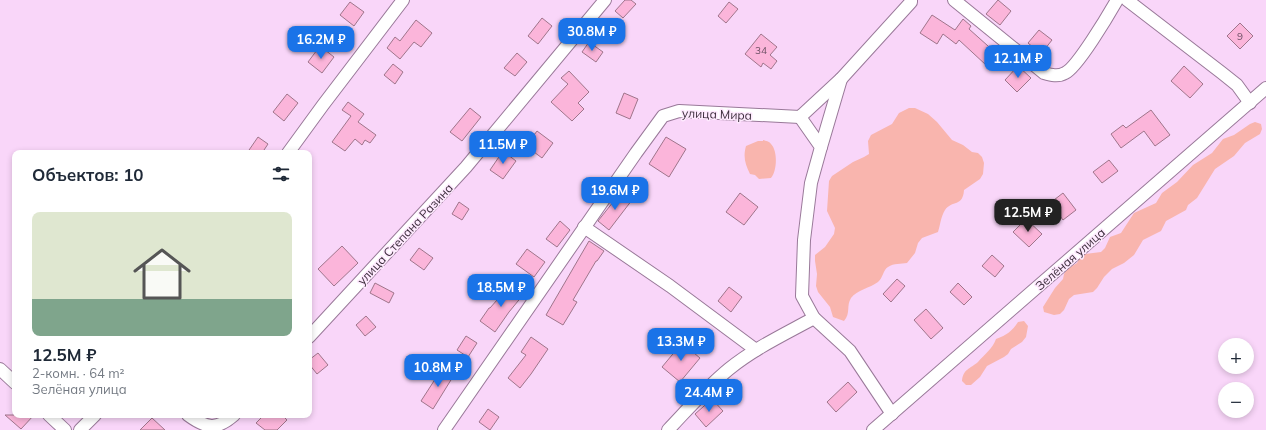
<!DOCTYPE html>
<html lang="ru">
<head>
<meta charset="utf-8">
<style>
	:root { --surface:#fff; --page:#f2f2f3; --text:#1f2937; --muted:#747a83; --accent:#1a73e8 }
	body { margin:0; font-family:Mulish,sans-serif; background:var(--page); color:var(--text); height:100vh; display:flex; flex-direction:column; font-size:15px; white-space:nowrap }
	* { box-sizing:border-box; margin:0 }
	p { font-size:13px; color:var(--muted) }
	.icon { flex:none; width:22px; height:22px; fill:none; stroke:currentColor; stroke-width:2; stroke-linecap:round; stroke-linejoin:round }
	.map { position:relative; flex:1; overflow:hidden }
	.side { position:absolute; left:12px; top:150px; width:300px; height:268px; display:flex; flex-direction:column; background:var(--surface); border-radius:8px; box-shadow:0 2px 6px #0003 }
	.side>* { flex:none }
	.buttons { position:absolute; left:1218px; top:338px; display:grid; gap:8px }
	.buttons a { display:grid; place-items:center; width:36px; height:36px; border-radius:50%; background:var(--surface); box-shadow:0 2px 6px #0003; font-size:20px }
	.price { position:absolute; translate:-50% -34px; padding:0 9px; border-radius:8px; background:var(--accent); color:#fff; font-size:13px; line-height:26px; filter:drop-shadow(0 1px 2px #0008) }
	.price::after { content:''; position:absolute; left:50%; top:24px; width:12px; height:9px; margin-left:-6px; background:inherit; clip-path:polygon(0 0,100% 0,50% 100%) }
	.price.on { background:#222; color:#fff }
	ul { padding:0; list-style:none }
	li { display:grid; align-content:center; gap:8px; height:212px; padding:0 20px }
	li span { display:grid; place-items:center; height:124px; border-radius:8px; color:#555 }
	li>.icon { margin-inline-start:auto }
	span .icon { width:72px; height:72px; fill:#fffc; stroke-width:1 }
	li b { font-size:17px }
	h2 { display:flex; justify-content:space-between; align-items:center; height:48px; padding:0 20px; font-size:17px }
	.map>svg:first-child { display:block }
	.green { fill:#f9b5ae }
	.building { fill:#fbb5da; stroke:#9f758b }
	.lines { fill:none; stroke-linecap:round; stroke-linejoin:round }
	.minor-casing { stroke:#997999; stroke-width:14 }
	.minor { stroke:#fff; stroke-width:12 }
	.labels { text-anchor:middle; dominant-baseline:central; stroke-width:3; stroke-linejoin:round; paint-order:stroke }
	.number-label { font-size:10px; fill:#6b4f63 }
	.street-label { font-size:12px; fill:#3b2d3b; stroke:#fee9fe }
</style>
</head>
<body>
<div class="map">
<svg width="1266" height="430" viewBox="0 0 1266 430">
	<rect width="100%" height="100%" fill="#f9d6f9"/>
	<g class="green">
		<path d="M909,108H915L928,114L937,122L952,140L963,145L972,152L978,153L982,157L984,163L983,174L980,179L964,190C963,207 952,200 945,210C941,216 940,226 938,232L922,238L918,243L915,253L907,263C901,264 894,263 888,267C883,270 883,278 878,282C870,288 857,290 851,298C846,306 851,313 844,321L833,317L830,307L818,292L816,286L817,274L815,261V255L825,247L834,234L835,228L827,211L829,181L832,176L853,162L864,157L869,154L868,141L871,135L892,124L899,113Z"/>
		<path d="M1255,122L1261,124L1262,129L1260,134L1245,143L1234,156L1215,169L1197,198L1188,205L1186,210L1166,221L1161,231L1143,240L1134,255L1124,263L1112,269L1104,277L1097,288L1093,292L1074,295L1069,299L1064,310L1060,314L1054,315L1044,312L1043,307L1055,288L1063,279L1064,274L1067,269L1077,263L1080,257L1085,254L1101,252L1105,248L1110,237L1121,233L1134,213L1156,203L1162,193L1177,182L1193,165L1212,153L1223,139L1234,135L1250,124Z"/>
		<path d="M763,140C766,141 769,141 771,144C778,151 777,171 771,178L759,179L755,175L750,174C745,164 743,157 746,146L758,141H763Z"/>
		<path d="M1024,321L1028,326L1026,337L1022,342L1011,349L1008,354L1004,357L987,366L980,377L971,385H966L962,381C963,369 970,369 978,362C984,355 993,348 996,339C1007,335 1012,331 1018,322Z"/>
	</g>
	<g class="building">
		<path d="M625,0H631L636,4L623,18L615,11Z"/>
		<path d="M998,0L1011,11L1000,25L986,14Z"/>
		<path d="M350,2L364,12L354,26L340,15Z"/>
		<path d="M729,2L738,9L726,23L718,16Z"/>
		<path d="M932,15L955,30L963,19L971,26L969,29L997,54L986,65L959,40L956,44L943,34L937,44L920,33Z"/>
		<path d="M542,18L552,26L538,44L528,36Z"/>
		<path d="M416,20L432,33L421,47L414,42L400,59L387,48L395,37L400,41Z"/>
		<path d="M1240,23L1253,36L1240,49L1227,36Z"/>
		<path d="M1039,30L1052,40L1041,54L1028,43Z"/>
		<path d="M761,34L777,47L770,55L777,61L771,69L763,63L761,67L745,54Z"/>
		<path d="M589,42L603,52L596,62L582,52Z"/>
		<path d="M320,46L334,57L322,73L308,62Z"/>
		<path d="M517,53L527,62L515,76L504,68Z"/>
		<path d="M393,64L403,72L395,84L384,75Z"/>
		<path d="M1018,66L1031,78L1017,92L1005,80Z"/>
		<path d="M1184,66L1203,84L1190,98L1171,81Z"/>
		<path d="M569,71L589,92L578,103L584,109L572,121L551,102L568,84L561,78Z"/>
		<path d="M624,93L638,99L630,119L616,113Z"/>
		<path d="M287,94L298,103L284,121L273,112Z"/>
		<path d="M348,102L364,114L358,122L376,135L370,143L365,140L362,145L355,139L345,151L332,142L351,116L342,110Z"/>
		<path d="M470,108L481,117L462,141L450,132Z"/>
		<path d="M1151,110L1170,135L1155,146L1144,131L1121,148L1111,134L1123,125L1126,128Z"/>
		<path d="M537,131L553,143L542,158L526,146Z"/>
		<path d="M258,137L268,144L262,153H247Z"/>
		<path d="M666,137L686,149L669,177L649,164Z"/>
		<path d="M503,151L516,161L503,179L490,170Z"/>
		<path d="M1109,160L1118,171L1102,183L1093,172Z"/>
		<path d="M621,192L632,200L609,230L598,221Z"/>
		<path d="M740,193L758,207L744,225L726,212Z"/>
		<path d="M1063,193L1076,210L1063,220L1050,203Z"/>
		<path d="M459,202L469,209L462,220L452,214Z"/>
		<path d="M1026,219L1042,234L1029,247L1013,232Z"/>
		<path d="M560,221L570,230L557,247L546,239Z"/>
		<path d="M589,241L604,251L597,261H596L573,300L577,302L563,325L546,315Z"/>
		<path d="M342,246L358,263L334,286L318,269Z"/>
		<path d="M419,248L433,258L424,270L410,260Z"/>
		<path d="M527,249L545,262L534,277L516,264Z"/>
		<path d="M992,255L1004,266L995,277L982,266Z"/>
		<path d="M897,279L905,286L891,302L883,294Z"/>
		<path d="M375,283L394,293L389,303L370,293Z"/>
		<path d="M958,283L972,297L964,305L950,292Z"/>
		<path d="M511,284L523,295L509,312L495,332L480,321L489,308H490Z"/>
		<path d="M729,287L742,297L731,312L718,301Z"/>
		<path d="M926,309L943,328L931,339L914,320Z"/>
		<path d="M366,316L376,327L365,336L356,325Z"/>
		<path d="M466,336L477,343L468,357L457,350Z"/>
		<path d="M531,337L548,349L531,374L520,388L508,378L526,355L521,352Z"/>
		<path d="M682,343L700,358L680,382L662,367Z"/>
		<path d="M318,353L328,365L317,374L309,364V360Z"/>
		<path d="M443,367L454,375L433,409L421,401Z"/>
		<path d="M848,382L857,392L836,412L827,402Z"/>
		<path d="M712,399L723,411L706,427L695,414Z"/>
		<path d="M488,409L499,417L490,430L479,422Z"/>
		<path d="M5,415H34L21,429Z"/>
		<path d="M264,415H282L287,420L277,430H265L256,423Z"/>
		<path d="M152,418L165,430H140Z"/>
	</g>
	<g class="lines">
		<g class="minor-casing">
			<g id="minor">
				<path d="M954,0L1044,73C1051,75 1058,77 1065,73C1077,68 1109,14 1117,0"/>
				<path d="M1127,0L1222,73L1237,85L1250,103"/>
				<path d="M800,117L821,147L811,183L804,240L802,296L814,318L850,351L892,414"/>
				<path d="M821,147L841,79"/>
				<path d="M288,153L323,105L403,0"/>
				<path d="M584,227L670,286L756,350"/>
				<path d="M309,337L466,167L605,0"/>
				<path d="M0,369L15,383"/>
				<path d="M49,415L65,430"/>
				<path d="M188,415C207,429 217,430 234,415"/>
				<path d="M80,430L95,415"/>
				<path d="M444,430L636,153L663,116L679,111L800,117L841,79L911,2V0"/>
				<path d="M668,430C688,409 707,387 729,369C755,348 785,334 814,318"/>
				<path d="M873,430L1266,88"/>
			</g>
		</g>
		<use href="#minor" class="minor"/>
	</g>
	<g class="labels">
		<g class="number-label">
			<text x="1240" y="36">9</text>
			<text x="761" y="50">34</text>
		</g>
		<g class="street-label">
			<text transform="translate(717 114) rotate(2)">улица Мира</text>
			<text transform="translate(405 234) rotate(-47)">улица Степана Разина</text>
			<text transform="translate(1070 259) rotate(-41)">Зелёная улица</text>
		</g>
	</g>
</svg>
<div class="buttons">
<a>+</a>
<a>−</a>
</div>
<b class="price" style="left:592px;top:52px">30.8M ₽</b>
<b class="price" style="left:321px;top:60px">16.2M ₽</b>
<b class="price" style="left:1018px;top:79px">12.1M ₽</b>
<b class="price" style="left:503px;top:165px">11.5M ₽</b>
<b class="price" style="left:615px;top:211px">19.6M ₽</b>
<b class="price on" style="left:1028px;top:233px">12.5M ₽</b>
<b class="price" style="left:501px;top:308px">18.5M ₽</b>
<b class="price" style="left:681px;top:362px">13.3M ₽</b>
<b class="price" style="left:438px;top:388px">10.8M ₽</b>
<b class="price" style="left:709px;top:413px">24.4M ₽</b>
<section class="side">
<h2>Объектов: 10<svg class="icon" aria-label="filters" viewBox="0 0 24 24"><path d="M4 7h16M4 17h16"/><circle cx="9" cy="7" r="2"/><circle cx="15" cy="17" r="2"/></svg></h2>
<ul>
<li><span style="background:linear-gradient(#dfe7d0 70%,#7fa58c 0)"><svg class="icon" aria-label="home" viewBox="0 0 24 24"><path d="M3 11l9-7 9 7M6 9v11h12V9"/></svg></span><div><b>12.5M ₽</b><p>2-комн. · 64 m²</p><p>Зелёная улица</p></div></li>
</ul>
</section>
</div>
</body>
</html>
